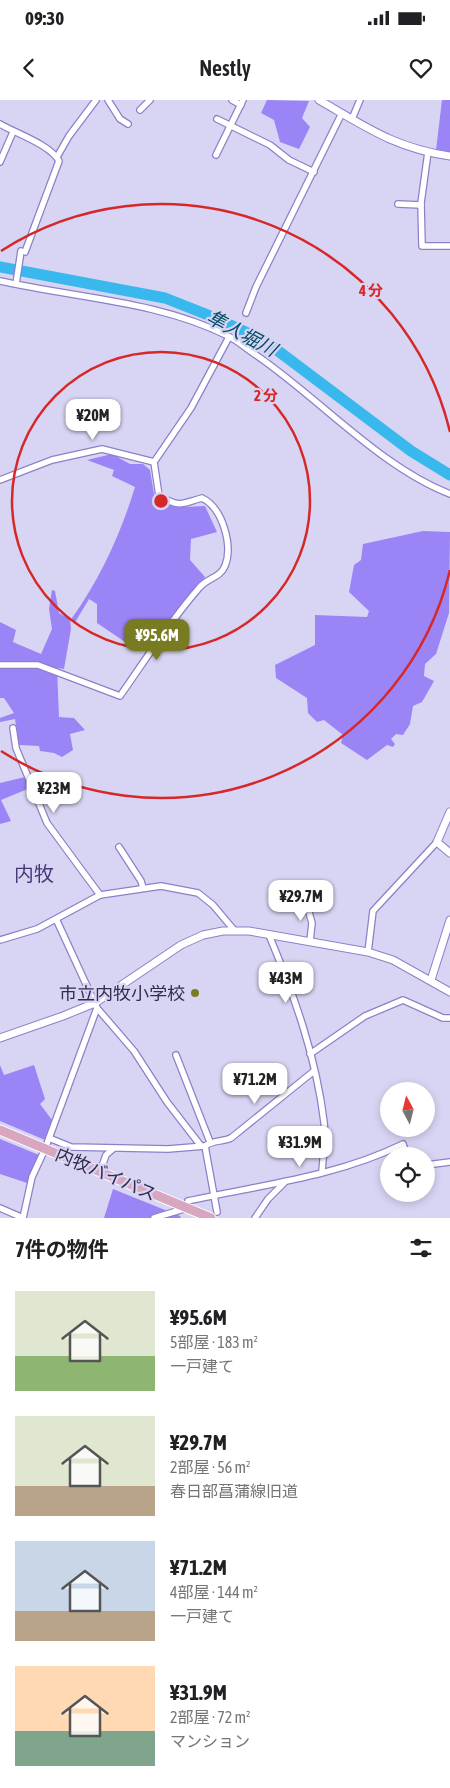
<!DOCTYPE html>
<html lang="ja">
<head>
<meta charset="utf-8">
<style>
	:root { --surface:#fff; --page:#f6f6f6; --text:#202124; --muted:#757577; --accent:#797b23 }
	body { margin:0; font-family:"Asap Condensed","Noto Sans JP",sans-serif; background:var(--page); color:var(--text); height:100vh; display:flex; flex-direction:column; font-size:19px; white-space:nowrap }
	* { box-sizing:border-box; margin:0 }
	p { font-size:16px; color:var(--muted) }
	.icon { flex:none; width:28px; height:28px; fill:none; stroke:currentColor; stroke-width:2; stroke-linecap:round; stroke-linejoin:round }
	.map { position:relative; height:1118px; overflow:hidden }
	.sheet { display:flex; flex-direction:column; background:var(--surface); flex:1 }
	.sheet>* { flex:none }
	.needle { width:32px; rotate:353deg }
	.buttons { position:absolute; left:380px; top:982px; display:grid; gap:10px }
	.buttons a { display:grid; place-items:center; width:55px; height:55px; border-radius:50%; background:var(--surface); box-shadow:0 2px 8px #0003; font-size:25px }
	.price { position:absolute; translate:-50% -42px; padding:0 11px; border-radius:10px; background:#fff; color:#222; font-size:16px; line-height:32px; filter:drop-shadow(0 1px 2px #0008) }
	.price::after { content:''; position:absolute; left:50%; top:30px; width:15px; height:11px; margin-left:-8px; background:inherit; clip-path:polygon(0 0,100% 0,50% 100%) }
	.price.active { background:var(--accent); color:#fff }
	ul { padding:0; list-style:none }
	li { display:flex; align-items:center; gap:15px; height:125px; padding:0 15px }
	li span { display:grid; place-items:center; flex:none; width:140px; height:100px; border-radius:0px; color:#555 }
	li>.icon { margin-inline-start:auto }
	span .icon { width:60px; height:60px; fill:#fffc; stroke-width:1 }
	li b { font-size:21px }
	h2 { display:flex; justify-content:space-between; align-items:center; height:60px; padding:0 15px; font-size:21px }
	.status { display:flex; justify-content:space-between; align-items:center; height:35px; padding:0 25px; background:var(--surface); direction:ltr }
	.status svg { height:14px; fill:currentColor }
	header { display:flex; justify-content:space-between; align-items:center; height:65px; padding:0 15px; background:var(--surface); font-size:22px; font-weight:600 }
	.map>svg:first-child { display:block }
	.forest { fill:#9b84f6 }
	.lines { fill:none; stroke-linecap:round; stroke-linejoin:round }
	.river { stroke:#39b8ed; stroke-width:11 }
	.minor-casing { stroke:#8c80c8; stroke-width:8 }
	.tertiary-casing { stroke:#8c80c8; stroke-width:9 }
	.primary-casing { stroke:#fff; stroke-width:11 }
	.minor { stroke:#fff; stroke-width:5.5 }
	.tertiary { stroke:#fff; stroke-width:7 }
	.primary { stroke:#d9a6bf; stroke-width:9 }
	.ring { fill:none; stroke:#d62828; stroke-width:2.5 }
	.poi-dot { fill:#797b23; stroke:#d8d5f4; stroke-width:2 }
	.labels { text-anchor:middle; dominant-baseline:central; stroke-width:4.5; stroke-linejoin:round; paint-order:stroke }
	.poi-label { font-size:18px; fill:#312c4a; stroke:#d8d5f4; text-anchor:end }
	.street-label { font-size:18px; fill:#312c4a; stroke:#d8d5f4 }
	.water-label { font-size:19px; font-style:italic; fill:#044e68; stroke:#d8d5f4 }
	.quarter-label { font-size:20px; fill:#463879; stroke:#d8d5f4 }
	.centre { fill:#d62828; stroke:#d8d5f4; stroke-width:2.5 }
	.ring-label { font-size:15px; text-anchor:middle; font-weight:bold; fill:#d62828; stroke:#d8d5f4; stroke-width:4.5; stroke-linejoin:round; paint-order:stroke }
</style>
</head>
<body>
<div class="status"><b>09:30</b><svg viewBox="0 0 49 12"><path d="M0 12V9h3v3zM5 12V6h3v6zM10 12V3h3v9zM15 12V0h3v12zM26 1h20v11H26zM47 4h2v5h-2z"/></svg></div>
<header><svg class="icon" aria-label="back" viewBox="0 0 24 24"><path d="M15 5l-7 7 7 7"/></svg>Nestly<svg class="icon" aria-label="heart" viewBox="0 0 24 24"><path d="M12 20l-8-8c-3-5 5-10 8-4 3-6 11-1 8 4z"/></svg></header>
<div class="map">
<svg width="450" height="1118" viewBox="0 0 450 1118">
	<rect width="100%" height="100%" fill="#d8d5f4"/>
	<g class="forest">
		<path d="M267,0L309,1L302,18L310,27L299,49L280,42L274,20L261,13Z"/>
		<path d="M442,0H450V53L436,50Z"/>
		<path d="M112,354L130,364H143L150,370L154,394L184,407L205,406L217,432L191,439L190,460L205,477L174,516L141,549L128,544L97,523V504L89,499L74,524L72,518C100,479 121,433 135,387L112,376L114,370L87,360Z"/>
		<path d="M423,431L450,432L449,513L436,554L425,564L424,576L434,581L422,602L413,606L410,624L403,635L396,634L391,639L395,644L393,647L387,645L367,660L341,643L343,635L324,620L317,622L308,613L307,598L276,578L275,565L315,545V515L367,517L369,511L349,492L354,465L361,460L363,444Z"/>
		<path d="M52,490L55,491L59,513L70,519L71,529L64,569L57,568L59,617L74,618L85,630L70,634L73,650L62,657L54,653L40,651L39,646L19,645L15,619L0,622V618L14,613L4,598H0V522L16,530L13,542L41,554L52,529L49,509Z"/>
		<path d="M25,677L30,688L1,700L11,721L0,724V683Z"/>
		<path d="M0,965L4,975L34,965L45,999L40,1004L52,1020L45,1040L0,1021Z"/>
		<path d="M0,1039L39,1055L27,1083L0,1074Z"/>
		<path d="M113,1089L180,1116L181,1118H104Z"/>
	</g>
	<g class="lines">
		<path class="river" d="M0,167L165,198L213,217L265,241L411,351L450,375"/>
		<g class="minor-casing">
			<g id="minor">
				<path d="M108,0L120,19L128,24"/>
				<path d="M232,0L241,5"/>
				<path d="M140,10L150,0"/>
				<path d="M217,19L270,45L289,60L314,72"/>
				<path d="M352,19L360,0"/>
				<path d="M0,24C15,33 51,45 59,61L25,152"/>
				<path d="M428,52L421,103L422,146H450"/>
				<path d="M216,55L243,0"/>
				<path d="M57,57L69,36L96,0"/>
				<path d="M0,62L13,32"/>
				<path d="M398,104L421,105"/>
				<path d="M0,181C76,198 158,201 228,236C238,241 247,249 256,255C319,298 380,367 450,394"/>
				<path d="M16,184L21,151"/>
				<path d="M246,213L256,187L342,13"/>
				<path d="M0,380L52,360L102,349L154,362"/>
				<path d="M0,565H38L120,596C146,559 170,521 199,488C207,478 220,478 225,466C233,446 223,408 202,398C180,404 182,408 159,396L154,362L191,308L229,237"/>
				<path d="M13,628L16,648L47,723L100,795"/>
				<path d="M119,747L141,781L143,788"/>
				<path d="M306,802L312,823L310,841"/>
				<path d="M57,821L97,908L134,951L167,1002L201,1046"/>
				<path d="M269,835C294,895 316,956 324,1022C326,1038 323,1055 322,1072"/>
				<path d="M0,840L37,829L100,795L161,786L198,793L213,805L234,830"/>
				<path d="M368,852L373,811L437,742"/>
				<path d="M310,954L365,916L403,900L443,918H450"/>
				<path d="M176,955L210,1042"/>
				<path d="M49,1038L71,1047L168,1049L205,1046C213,1040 222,1042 231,1038L314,971"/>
				<path d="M205,1046L217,1112"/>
				<path d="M426,1065L450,1062"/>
				<path d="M100,1072L106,1055L113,1049"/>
				<path d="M188,1101C260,1085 336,1077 403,1044L407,1056"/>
				<path d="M0,1108L23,1118"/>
				<path d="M23,1118L32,1077L45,1049L97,908"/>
				<path d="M154,1118L187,1108"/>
				<path d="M255,1118L268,1099L284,1083"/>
			</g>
		</g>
		<g class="tertiary-casing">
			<g id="tertiary">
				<path d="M319,0C366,27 395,48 450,56"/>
				<path d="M450,712L437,742L450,753"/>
				<path d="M431,880L450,820"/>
				<path d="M0,938L63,916L95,903L181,845L203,835L223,831H249L368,852L393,860L450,892"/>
			</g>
		</g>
		<g class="primary-casing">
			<path id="primary" d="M0,1030L211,1118"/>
		</g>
		<use href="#minor" class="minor"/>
		<use href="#tertiary" class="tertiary"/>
		<use href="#primary" class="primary"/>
	</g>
	<g class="ring">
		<circle cx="161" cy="401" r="149"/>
		<path d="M450 470A297 297 0 0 1 1 651M1 151A297 297 0 0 1 450 332"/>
	</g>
	<circle class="poi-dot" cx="195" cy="893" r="5"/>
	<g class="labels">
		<g class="poi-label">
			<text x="185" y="893">市立内牧小学校</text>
		</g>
		<g class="street-label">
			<text transform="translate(106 1074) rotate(23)">内牧バイパス</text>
		</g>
		<g class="water-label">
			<text transform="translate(242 233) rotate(28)">隼人堀川</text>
		</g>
		<g class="quarter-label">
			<text x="34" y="773">内牧</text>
		</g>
	</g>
	<circle cx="161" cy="401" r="8" class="centre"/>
	<g class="ring-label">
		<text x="371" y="196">4 分</text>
		<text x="266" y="301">2 分</text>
	</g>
</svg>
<div class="buttons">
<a><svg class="needle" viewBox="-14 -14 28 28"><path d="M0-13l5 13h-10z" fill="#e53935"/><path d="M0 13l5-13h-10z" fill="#757577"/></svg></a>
<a><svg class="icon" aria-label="locate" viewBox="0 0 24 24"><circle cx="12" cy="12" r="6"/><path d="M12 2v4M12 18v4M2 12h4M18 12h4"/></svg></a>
</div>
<b class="price" style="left:93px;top:341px">¥20M</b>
<b class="price active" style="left:157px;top:561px">¥95.6M</b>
<b class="price" style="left:54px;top:714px">¥23M</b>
<b class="price" style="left:301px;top:822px">¥29.7M</b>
<b class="price" style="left:286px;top:904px">¥43M</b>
<b class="price" style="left:255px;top:1005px">¥71.2M</b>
<b class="price" style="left:300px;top:1068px">¥31.9M</b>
</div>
<section class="sheet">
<h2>7件の物件<svg class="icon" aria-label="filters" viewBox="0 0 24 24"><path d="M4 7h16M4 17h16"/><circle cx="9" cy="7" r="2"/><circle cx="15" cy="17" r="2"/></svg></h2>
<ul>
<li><span style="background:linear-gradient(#dfe7d0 65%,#8fb573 0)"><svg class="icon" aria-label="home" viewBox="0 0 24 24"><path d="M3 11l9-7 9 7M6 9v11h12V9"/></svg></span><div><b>¥95.6M</b><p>5部屋 · 183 m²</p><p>一戸建て</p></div></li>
<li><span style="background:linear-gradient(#dfe7d0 70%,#b9a48a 0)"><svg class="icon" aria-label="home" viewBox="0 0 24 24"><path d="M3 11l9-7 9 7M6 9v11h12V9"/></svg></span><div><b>¥29.7M</b><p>2部屋 · 56 m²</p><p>春日部菖蒲線旧道</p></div></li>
<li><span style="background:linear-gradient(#c9d6e8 70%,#b9a48a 0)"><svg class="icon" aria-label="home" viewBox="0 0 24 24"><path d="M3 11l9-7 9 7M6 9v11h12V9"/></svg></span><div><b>¥71.2M</b><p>4部屋 · 144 m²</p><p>一戸建て</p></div></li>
<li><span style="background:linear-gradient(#ffd9b3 65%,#7fa58c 0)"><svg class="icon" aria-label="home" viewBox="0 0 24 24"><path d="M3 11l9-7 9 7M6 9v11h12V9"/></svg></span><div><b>¥31.9M</b><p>2部屋 · 72 m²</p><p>マンション</p></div></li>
</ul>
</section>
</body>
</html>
